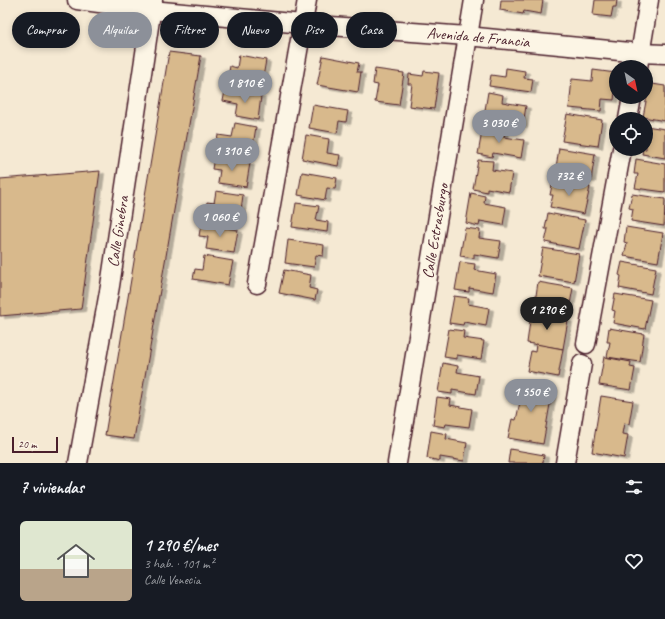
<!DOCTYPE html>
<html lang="es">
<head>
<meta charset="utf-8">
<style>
	:root { --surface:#171b24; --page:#242831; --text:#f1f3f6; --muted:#9ea1a6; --accent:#8c9099 }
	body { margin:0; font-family:Caveat,sans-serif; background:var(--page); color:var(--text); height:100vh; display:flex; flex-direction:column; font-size:15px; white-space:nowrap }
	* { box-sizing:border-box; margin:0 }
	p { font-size:13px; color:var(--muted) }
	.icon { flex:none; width:22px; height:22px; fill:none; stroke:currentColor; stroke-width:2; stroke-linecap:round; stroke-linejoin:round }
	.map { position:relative; height:463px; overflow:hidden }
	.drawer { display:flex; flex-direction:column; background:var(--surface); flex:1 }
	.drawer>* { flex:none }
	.banner { position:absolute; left:12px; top:12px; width:400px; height:36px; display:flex; gap:8px }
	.needle { width:26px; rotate:147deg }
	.tools { position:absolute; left:609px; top:60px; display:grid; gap:8px }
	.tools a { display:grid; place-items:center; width:44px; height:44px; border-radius:50%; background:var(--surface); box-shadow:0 2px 6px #0003; font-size:20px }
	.scale { position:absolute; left:12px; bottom:10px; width:46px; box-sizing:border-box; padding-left:4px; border:2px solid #4a1f2b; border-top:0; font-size:11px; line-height:14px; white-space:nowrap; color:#4a1f2b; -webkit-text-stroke:3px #fcf5e5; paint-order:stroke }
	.price { position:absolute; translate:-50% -34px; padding:0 9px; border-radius:14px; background:var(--accent); color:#fff; font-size:13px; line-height:26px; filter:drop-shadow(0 1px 2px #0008) }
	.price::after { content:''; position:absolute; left:50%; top:24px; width:12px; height:9px; margin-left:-6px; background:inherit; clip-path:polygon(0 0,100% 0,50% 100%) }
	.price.selected { background:#222; color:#fff }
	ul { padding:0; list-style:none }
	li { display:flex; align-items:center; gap:12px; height:100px; padding:0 20px }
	li span { display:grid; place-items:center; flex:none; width:112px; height:80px; border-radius:6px; color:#555 }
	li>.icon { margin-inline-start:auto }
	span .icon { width:48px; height:48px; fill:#fffc; stroke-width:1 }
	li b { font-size:17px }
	h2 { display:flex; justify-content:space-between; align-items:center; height:48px; padding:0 20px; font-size:17px }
	.pill { padding:0 14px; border-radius:18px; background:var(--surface); box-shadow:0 2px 6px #0003; font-size:14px; line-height:36px }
	.pill.selected { background:var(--accent); color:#fff }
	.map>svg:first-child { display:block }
	.building { fill:#d8b98c; stroke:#4a1f2b; filter:url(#shadow) }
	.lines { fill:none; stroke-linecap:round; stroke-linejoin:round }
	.minor-casing { stroke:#4a1f2b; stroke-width:21 }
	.minor { stroke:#fcf5e5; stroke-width:18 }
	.labels { text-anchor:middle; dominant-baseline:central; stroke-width:3.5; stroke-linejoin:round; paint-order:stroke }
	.street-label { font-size:16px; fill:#4a1f2b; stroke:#fcf5e5 }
</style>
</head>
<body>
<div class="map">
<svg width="665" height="463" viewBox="0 0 665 463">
	<defs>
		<filter id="shadow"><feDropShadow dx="4.5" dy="2.5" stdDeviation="0" flood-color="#0004"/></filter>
	</defs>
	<rect width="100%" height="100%" fill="#f5e9d3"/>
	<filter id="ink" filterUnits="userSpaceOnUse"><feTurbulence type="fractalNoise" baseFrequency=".025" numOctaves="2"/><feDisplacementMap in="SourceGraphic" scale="8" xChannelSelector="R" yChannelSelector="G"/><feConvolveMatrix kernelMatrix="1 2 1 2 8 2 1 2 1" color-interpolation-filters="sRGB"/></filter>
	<g filter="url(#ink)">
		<g class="building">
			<path d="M501,0H543L541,14L524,11L523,14L500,10Z"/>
			<path d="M595,0H617L616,7H613L611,17L593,15Z"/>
			<path d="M169,52L201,56L134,439L105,435Z"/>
			<path d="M239,55L266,60L262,83L228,77L230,66L237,68Z"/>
			<path d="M323,56L359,63L357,72H361L358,92L317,85Z"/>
			<path d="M506,68L525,71L524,78L533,79L531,92L489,86L491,75L505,77Z"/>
			<path d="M375,69L404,73L399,105L375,102L378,85L373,84Z"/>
			<path d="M593,70L616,73V83L614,100L602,99L601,111L569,108L572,79L592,81Z"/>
			<path d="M424,71L439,73L434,109L409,106L412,84H408L409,74L423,76Z"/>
			<path d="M646,83L665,86V121L643,117L647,96H646Z"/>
			<path d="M225,91L261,96L258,120L236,116L238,104L223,101Z"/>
			<path d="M488,92L503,95L502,102L526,106L523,125L495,120L494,124L483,122Z"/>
			<path d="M313,105L348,111L346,122L339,121L337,133L309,128Z"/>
			<path d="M567,114L602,120L598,146L562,141Z"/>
			<path d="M235,123L256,127L252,152L216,147L218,135L232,137Z"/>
			<path d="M483,126L505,130L504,137L524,140L521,158L493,153L492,157L478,154Z"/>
			<path d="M646,126L665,129V158L642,154L643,149H646Z"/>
			<path d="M306,135L329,139L327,153L340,155L338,166L302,159Z"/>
			<path d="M559,148L595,154L591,180L555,174Z"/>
			<path d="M214,157L250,163L246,187L218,183L220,170L212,169Z"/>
			<path d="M636,159L665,164V192L635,188L638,174H634Z"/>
			<path d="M478,160L493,161L492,170L512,173L509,192L487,188V192L473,189Z"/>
			<path d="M100,171L81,309L0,316V179Z"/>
			<path d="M302,172L337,178L335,189L327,188L325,200L298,195Z"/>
			<path d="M553,180L590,187L584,214L550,207L553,195H550Z"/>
			<path d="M216,191L243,195L240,218L205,213L207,202L214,203Z"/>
			<path d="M471,193L485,196L484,203L506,207L503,225L480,221L479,226L466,223Z"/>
			<path d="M632,194L665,199L664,226L631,221L633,209L629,208Z"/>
			<path d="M296,203L319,206L316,220L328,222L327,232L292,227Z"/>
			<path d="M548,213L585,220L579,249L545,242L548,229H545Z"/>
			<path d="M201,224L238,230L234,253L206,249L208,237L199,236Z"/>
			<path d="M626,227L663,233L658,262L624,256L627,243L624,242Z"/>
			<path d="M465,228L480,230L479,238L501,241L498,258L474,254V258L460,256Z"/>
			<path d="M288,240L324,245L323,256L316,255L314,267L285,263Z"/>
			<path d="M543,248L579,254L574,282L538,276Z"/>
			<path d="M204,256L233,261L228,285L193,279L195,269L202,270Z"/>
			<path d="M460,262L475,264L474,270L496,274L493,292L469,288V292L455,290Z"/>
			<path d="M622,262L656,268L651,294L619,288L621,276L619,275Z"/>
			<path d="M284,270L311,275L309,288L317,290L315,300L279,293Z"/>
			<path d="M538,282L573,288L568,315L534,309Z"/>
			<path d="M615,294L651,300L645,329L613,323L615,311L612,310Z"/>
			<path d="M454,296L469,298L468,304L489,308L486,326L464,322L463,325L449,323Z"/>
			<path d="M531,314L568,320L563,349L527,343Z"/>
			<path d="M609,328L644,334L640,362L607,357L610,342H607Z"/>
			<path d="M449,329L464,331L463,338L484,341L481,359L457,355V359L444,357Z"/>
			<path d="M536,344L563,349L558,377L527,371L531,351L535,352Z"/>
			<path d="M604,357L631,362L630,367L635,368L631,390L599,385Z"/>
			<path d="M443,363L458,366L457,372L479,376L476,394L452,390V394L438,392Z"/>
			<path d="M519,381L553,387L543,444L508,438L512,419L516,420L520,402L515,401Z"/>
			<path d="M601,396L633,401L629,424L624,423L622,434L628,435L624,458L592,452Z"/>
			<path d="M437,397L451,399L450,405L472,409L469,427L446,424L445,427L433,425Z"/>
			<path d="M431,431L447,434L446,439L467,443L464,461L440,457V461L427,458Z"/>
			<path d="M510,449L544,455L543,463H508Z"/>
		</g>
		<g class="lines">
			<g class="minor-casing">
				<g id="minor">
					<path id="s1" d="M77,0L151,10L303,24L467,36L640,53L665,54"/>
					<path d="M638,67L649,0"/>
					<path d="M628,119L632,97"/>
					<path d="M257,284L307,0"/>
					<path d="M586,344L622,149"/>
					<path id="s2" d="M78,463L110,286L153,0"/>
					<path id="s3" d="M397,463L474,0"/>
					<path d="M565,463L582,364"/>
				</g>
			</g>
			<use href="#minor" class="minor"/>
		</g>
	</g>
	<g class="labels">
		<g class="street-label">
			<text stroke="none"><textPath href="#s1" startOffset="403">Avenida de Francia</textPath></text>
			<text stroke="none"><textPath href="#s3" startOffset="235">Calle Estrasburgo</textPath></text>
			<text stroke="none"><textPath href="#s2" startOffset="235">Calle Ginebra</textPath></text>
		</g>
	</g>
</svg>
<div class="tools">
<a><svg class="needle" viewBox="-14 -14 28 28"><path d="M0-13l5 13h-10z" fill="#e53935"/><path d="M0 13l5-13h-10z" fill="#9ea1a6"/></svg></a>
<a><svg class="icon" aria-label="locate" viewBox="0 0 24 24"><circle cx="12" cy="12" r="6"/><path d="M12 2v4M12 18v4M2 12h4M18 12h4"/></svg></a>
</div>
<div class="scale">20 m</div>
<b class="price" style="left:245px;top:104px">1 810 €</b>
<b class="price" style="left:499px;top:144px">3 030 €</b>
<b class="price" style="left:232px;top:172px">1 310 €</b>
<b class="price" style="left:569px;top:197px">732 €</b>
<b class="price" style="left:220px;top:238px">1 060 €</b>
<b class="price selected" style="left:547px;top:331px">1 290 €</b>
<b class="price" style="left:531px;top:413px">1 550 €</b>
<div class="banner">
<a class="pill">Comprar</a>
<a class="pill selected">Alquilar</a>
<a class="pill">Filtros</a>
<a class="pill">Nuevo</a>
<a class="pill">Piso</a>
<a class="pill">Casa</a>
</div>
</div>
<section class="drawer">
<h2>7 viviendas<svg class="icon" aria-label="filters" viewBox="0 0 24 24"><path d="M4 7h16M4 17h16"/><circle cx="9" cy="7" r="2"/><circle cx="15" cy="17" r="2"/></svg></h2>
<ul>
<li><span style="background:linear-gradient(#dfe7d0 60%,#b9a48a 0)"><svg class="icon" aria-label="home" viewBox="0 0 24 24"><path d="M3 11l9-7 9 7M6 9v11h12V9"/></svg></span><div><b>1 290 €/mes</b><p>3 hab. · 101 m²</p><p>Calle Venecia</p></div><svg class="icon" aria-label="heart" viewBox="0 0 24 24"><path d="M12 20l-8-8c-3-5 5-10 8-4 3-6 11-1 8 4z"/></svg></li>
</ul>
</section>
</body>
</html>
